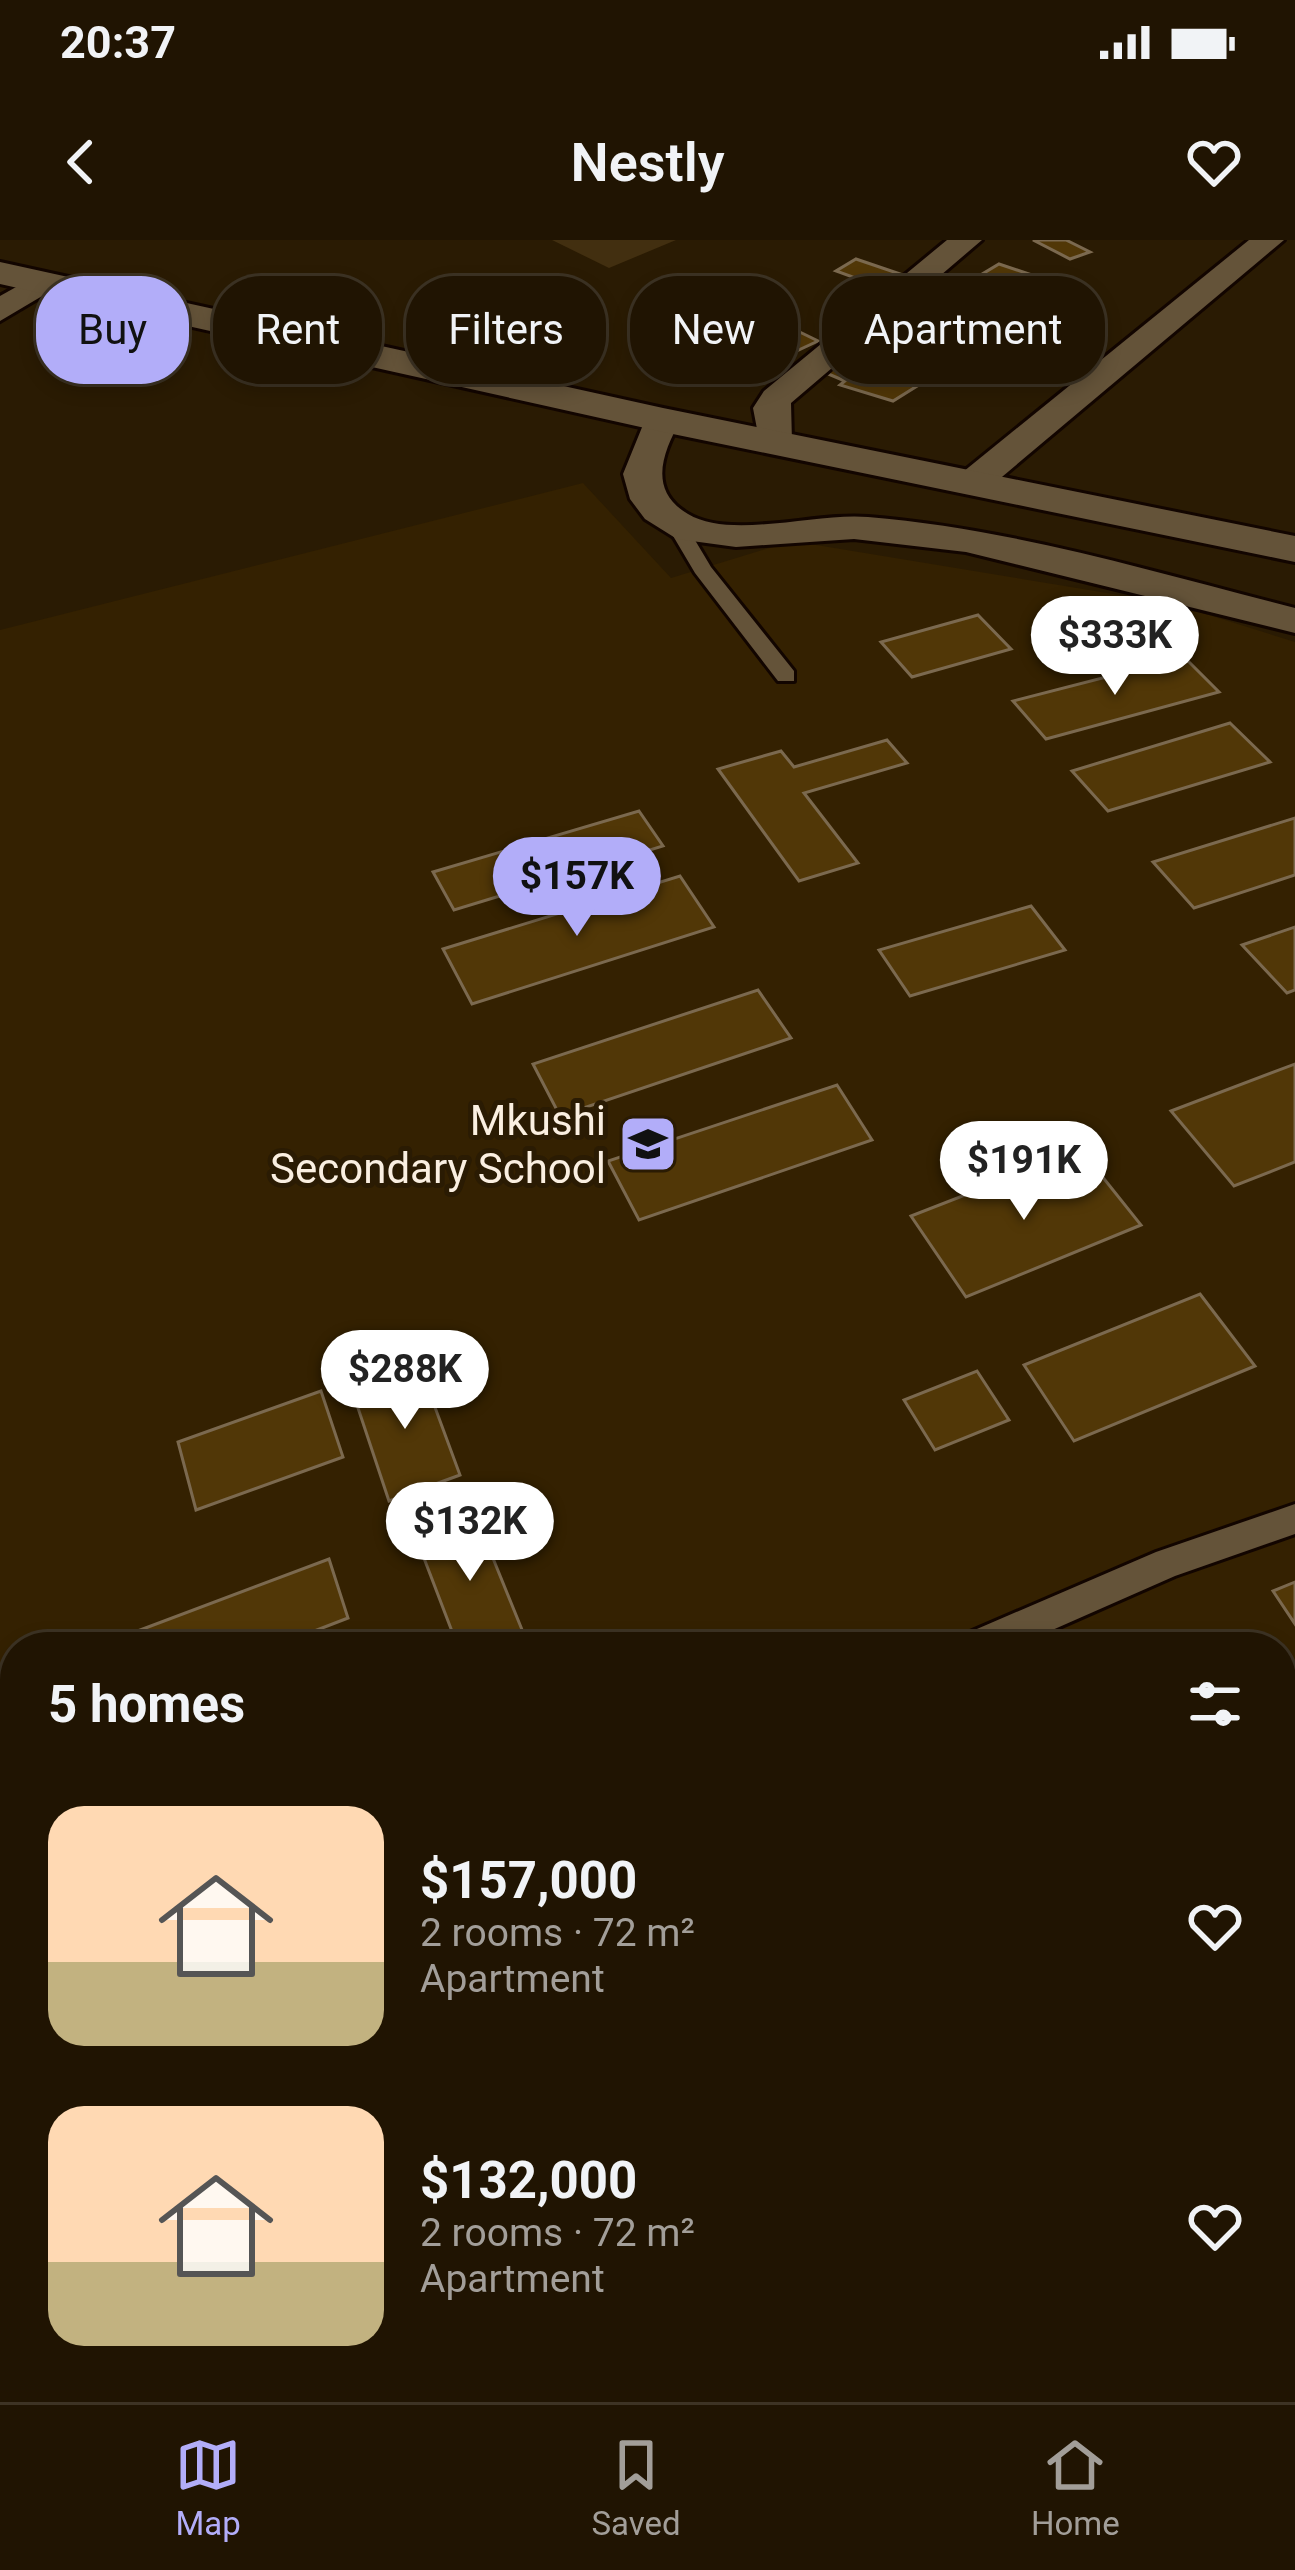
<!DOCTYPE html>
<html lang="en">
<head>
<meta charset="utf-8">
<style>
	:root { --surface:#201402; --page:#281d0c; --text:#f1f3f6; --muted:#a29e99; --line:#3d3324; --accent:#b2adf9 }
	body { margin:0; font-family:Roboto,sans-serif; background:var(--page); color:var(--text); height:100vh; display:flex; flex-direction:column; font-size:45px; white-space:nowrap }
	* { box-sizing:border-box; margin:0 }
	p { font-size:39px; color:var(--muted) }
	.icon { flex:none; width:66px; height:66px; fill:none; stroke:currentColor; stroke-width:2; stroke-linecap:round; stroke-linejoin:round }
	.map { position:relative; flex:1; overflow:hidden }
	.panel { position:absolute; left:0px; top:1392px; width:1296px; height:771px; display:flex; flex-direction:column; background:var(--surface); border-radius:48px 48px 0 0; box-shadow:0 6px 18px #0003,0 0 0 3px var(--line) }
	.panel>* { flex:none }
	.banner { position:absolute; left:36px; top:36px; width:1224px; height:108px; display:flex; gap:24px }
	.price { position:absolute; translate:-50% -102px; padding:0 27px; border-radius:42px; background:#fff; color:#222; font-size:39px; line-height:78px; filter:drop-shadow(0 3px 6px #0008) }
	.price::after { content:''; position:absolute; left:50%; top:72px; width:36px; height:27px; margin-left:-18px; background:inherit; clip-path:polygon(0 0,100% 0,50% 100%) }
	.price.active { background:var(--accent); color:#111 }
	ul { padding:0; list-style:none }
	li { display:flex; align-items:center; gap:36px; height:300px; padding:0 48px }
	li span { display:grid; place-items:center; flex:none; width:336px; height:240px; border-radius:36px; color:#555 }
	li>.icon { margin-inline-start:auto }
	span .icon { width:144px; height:144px; fill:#fffc; stroke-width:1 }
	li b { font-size:51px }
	h2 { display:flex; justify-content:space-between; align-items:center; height:144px; padding:0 48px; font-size:51px }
	.pill { padding:0 42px; border-radius:48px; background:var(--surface); box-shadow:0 6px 18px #0003,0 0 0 3px var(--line); font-size:42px; line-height:108px }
	.pill.active { background:var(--accent); color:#111 }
	.status { display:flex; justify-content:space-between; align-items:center; height:84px; padding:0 60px; background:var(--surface); direction:ltr }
	.status svg { height:33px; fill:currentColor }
	header { display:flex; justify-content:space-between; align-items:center; height:156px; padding:0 48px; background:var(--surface); font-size:54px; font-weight:600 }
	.tab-bar { display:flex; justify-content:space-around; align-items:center; height:168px; border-top:3px solid var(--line); background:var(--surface); font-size:33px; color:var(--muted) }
	.tab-bar a { display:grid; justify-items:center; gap:6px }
	.tab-bar .active { color:var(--accent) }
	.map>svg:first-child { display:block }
	.built { fill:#342101; fill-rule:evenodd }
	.green { fill:#422f10 }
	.building { fill:#513707; stroke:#7b694f; stroke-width:3 }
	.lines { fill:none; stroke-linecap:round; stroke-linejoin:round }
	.lane-casing { stroke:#120500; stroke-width:6 }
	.street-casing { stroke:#120500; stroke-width:6 }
	.secondary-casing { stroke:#120500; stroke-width:6 }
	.lane { fill:#645339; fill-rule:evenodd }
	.street { fill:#645339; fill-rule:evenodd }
	.secondary { fill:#645339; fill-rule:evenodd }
	.labels { text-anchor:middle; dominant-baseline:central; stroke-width:10; stroke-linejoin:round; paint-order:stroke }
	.poi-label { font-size:42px; fill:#faefe1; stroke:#2a1b03; text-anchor:end }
</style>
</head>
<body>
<div class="status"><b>20:37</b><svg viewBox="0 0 49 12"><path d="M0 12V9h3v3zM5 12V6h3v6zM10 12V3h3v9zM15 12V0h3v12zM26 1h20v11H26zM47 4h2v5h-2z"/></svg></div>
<header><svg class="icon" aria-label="back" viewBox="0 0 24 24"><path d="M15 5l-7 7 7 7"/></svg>Nestly<svg class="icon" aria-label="heart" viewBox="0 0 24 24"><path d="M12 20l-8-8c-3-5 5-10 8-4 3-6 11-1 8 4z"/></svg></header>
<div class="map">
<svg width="1295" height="2162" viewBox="0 0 1295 2162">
	<rect width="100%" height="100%" fill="#2a1b03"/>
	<path class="built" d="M583,243L671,338L792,301L1174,364L1295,402V2162H0V390ZM15,1407H1281V2148H15Z"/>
	<path class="green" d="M552,0H676L609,28Z"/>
	<g class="building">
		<path d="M1033,0H1066L1090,12L1070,19Z"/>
		<path d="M856,19L903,35L883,48L836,31Z"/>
		<path d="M999,24L1029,34L1010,47L979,36Z"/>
		<path d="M961,35L1011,51L991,65L950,52L961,44L952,41Z"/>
		<path d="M759,53L780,65L754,75L733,63Z"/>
		<path d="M905,54L972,74L935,102L889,88L901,79L878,72Z"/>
		<path d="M690,67L695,88L659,90L655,68Z"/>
		<path d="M771,78L818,101L792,113L745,90Z"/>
		<path d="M691,91L695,110L665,111L662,92Z"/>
		<path d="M883,103L946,128L893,161L840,145L845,141L826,133Z"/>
		<path d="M697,112L700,123L667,124L665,113Z"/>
		<path d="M978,375L1011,409L912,437L881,402Z"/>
		<path d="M1184,417L1219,452L1046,499L1013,461Z"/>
		<path d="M1230,483L1270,522L1108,571L1072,531Z"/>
		<path d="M887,500L907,523L804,553L858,623L799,641L718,529L781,511L794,527Z"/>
		<path d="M639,571L663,606L454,670L433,632Z"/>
		<path d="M1295,578V635L1194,668L1153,622Z"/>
		<path d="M680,636L714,687L472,764L443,709Z"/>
		<path d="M1031,666L1065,710L910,756L879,710Z"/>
		<path d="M1295,687V750L1287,753L1242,705Z"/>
		<path d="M758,750L791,798L560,876L533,824Z"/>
		<path d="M1295,824V922L1234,946L1171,871Z"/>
		<path d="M837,845L872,900L639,980L608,921Z"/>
		<path d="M1081,910L1141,985L966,1057L911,976Z"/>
		<path d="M1200,1054L1255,1126L1074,1201L1024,1125Z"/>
		<path d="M419,1124L460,1235L389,1261L351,1147Z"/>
		<path d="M977,1131L1009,1180L935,1210L904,1160Z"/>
		<path d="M321,1151L343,1217L196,1270L178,1202Z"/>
		<path d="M473,1269L529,1407H458L414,1292Z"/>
		<path d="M329,1319L348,1378L273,1407H95Z"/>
		<path d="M1295,1342V1384L1273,1351Z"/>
		<path d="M15,1437V1507L6,1510L0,1443Z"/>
		<path d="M0,1932L11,2006L0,2011Z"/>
		<path d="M186,2148H412L384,2162H158Z"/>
		<path d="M905,2148H930L936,2162H882Z"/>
	</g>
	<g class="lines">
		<g class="lane-casing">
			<g id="lane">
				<path d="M669,280H683L711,327L794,431V441H778L695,333L666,284Z"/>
				<path d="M1295,1264V1294L1175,1336L1014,1407H958L963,1395L1156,1312Z"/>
				<path d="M1281,1932L1295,1938V2002L1281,1996Z"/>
			</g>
		</g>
		<g class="street-casing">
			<g id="street">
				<path d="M947,0H982L791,163L792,202L787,210H761L753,168L764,151Z"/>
				<path d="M1249,0H1284L984,252H958L952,244L958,236Z"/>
				<path d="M43,32L59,42L54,49L0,81V56Z"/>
				<path d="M663,169L681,180C662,213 648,251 688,274C731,300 817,272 868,277C1014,289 1154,332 1295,368V393L966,312L854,299L736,307L677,299L645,279L630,259L623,234L645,180Z"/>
			</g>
		</g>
		<g class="secondary-casing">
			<path id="secondary" d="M0,22L663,168L1295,296V322L663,192L0,44Z"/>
		</g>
		<use href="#lane" class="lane"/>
		<use href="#street" class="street"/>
		<use href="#secondary" class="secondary"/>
	</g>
	<defs>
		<g id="school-square" transform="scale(3)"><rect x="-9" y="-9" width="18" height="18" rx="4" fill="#b2adf9" stroke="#2a1b03"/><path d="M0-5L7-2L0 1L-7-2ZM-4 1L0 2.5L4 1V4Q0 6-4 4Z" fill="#111"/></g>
	</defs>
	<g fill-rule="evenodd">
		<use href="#school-square" x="648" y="904"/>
	</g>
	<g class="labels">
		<g class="poi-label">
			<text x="606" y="880">Mkushi<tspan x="606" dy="48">Secondary School</tspan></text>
		</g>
	</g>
</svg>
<b class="price" style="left:1115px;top:458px">$333K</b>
<b class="price active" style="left:577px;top:699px">$157K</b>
<b class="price" style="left:1024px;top:983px">$191K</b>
<b class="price" style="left:405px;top:1192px">$288K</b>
<b class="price" style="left:470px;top:1344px">$132K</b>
<div class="banner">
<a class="pill active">Buy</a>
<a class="pill">Rent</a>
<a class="pill">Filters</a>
<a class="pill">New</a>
<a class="pill">Apartment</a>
</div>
<section class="panel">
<h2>5 homes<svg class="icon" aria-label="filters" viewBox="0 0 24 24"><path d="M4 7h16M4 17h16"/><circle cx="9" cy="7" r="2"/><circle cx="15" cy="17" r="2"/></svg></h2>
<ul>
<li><span style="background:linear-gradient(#ffd9b3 65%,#c2b280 0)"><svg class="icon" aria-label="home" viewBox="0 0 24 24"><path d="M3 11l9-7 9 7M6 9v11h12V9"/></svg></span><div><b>$157,000</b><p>2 rooms · 72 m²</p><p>Apartment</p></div><svg class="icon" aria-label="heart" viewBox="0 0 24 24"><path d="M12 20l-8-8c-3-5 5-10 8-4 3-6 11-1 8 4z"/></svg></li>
<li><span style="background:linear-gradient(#ffd9b3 65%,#c2b280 0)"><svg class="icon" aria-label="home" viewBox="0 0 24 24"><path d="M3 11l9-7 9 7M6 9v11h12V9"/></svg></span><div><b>$132,000</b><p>2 rooms · 72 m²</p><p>Apartment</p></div><svg class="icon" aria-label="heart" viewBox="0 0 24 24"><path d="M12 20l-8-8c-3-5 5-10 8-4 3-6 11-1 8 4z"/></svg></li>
</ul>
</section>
</div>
<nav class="tab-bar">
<a class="active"><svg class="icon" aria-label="map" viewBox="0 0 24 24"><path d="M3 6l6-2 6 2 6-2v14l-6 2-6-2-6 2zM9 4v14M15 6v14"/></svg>Map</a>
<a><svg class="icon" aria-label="saved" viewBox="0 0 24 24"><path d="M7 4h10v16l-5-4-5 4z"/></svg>Saved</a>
<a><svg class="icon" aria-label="home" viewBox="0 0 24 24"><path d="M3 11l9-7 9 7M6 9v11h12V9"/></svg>Home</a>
</nav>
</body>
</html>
